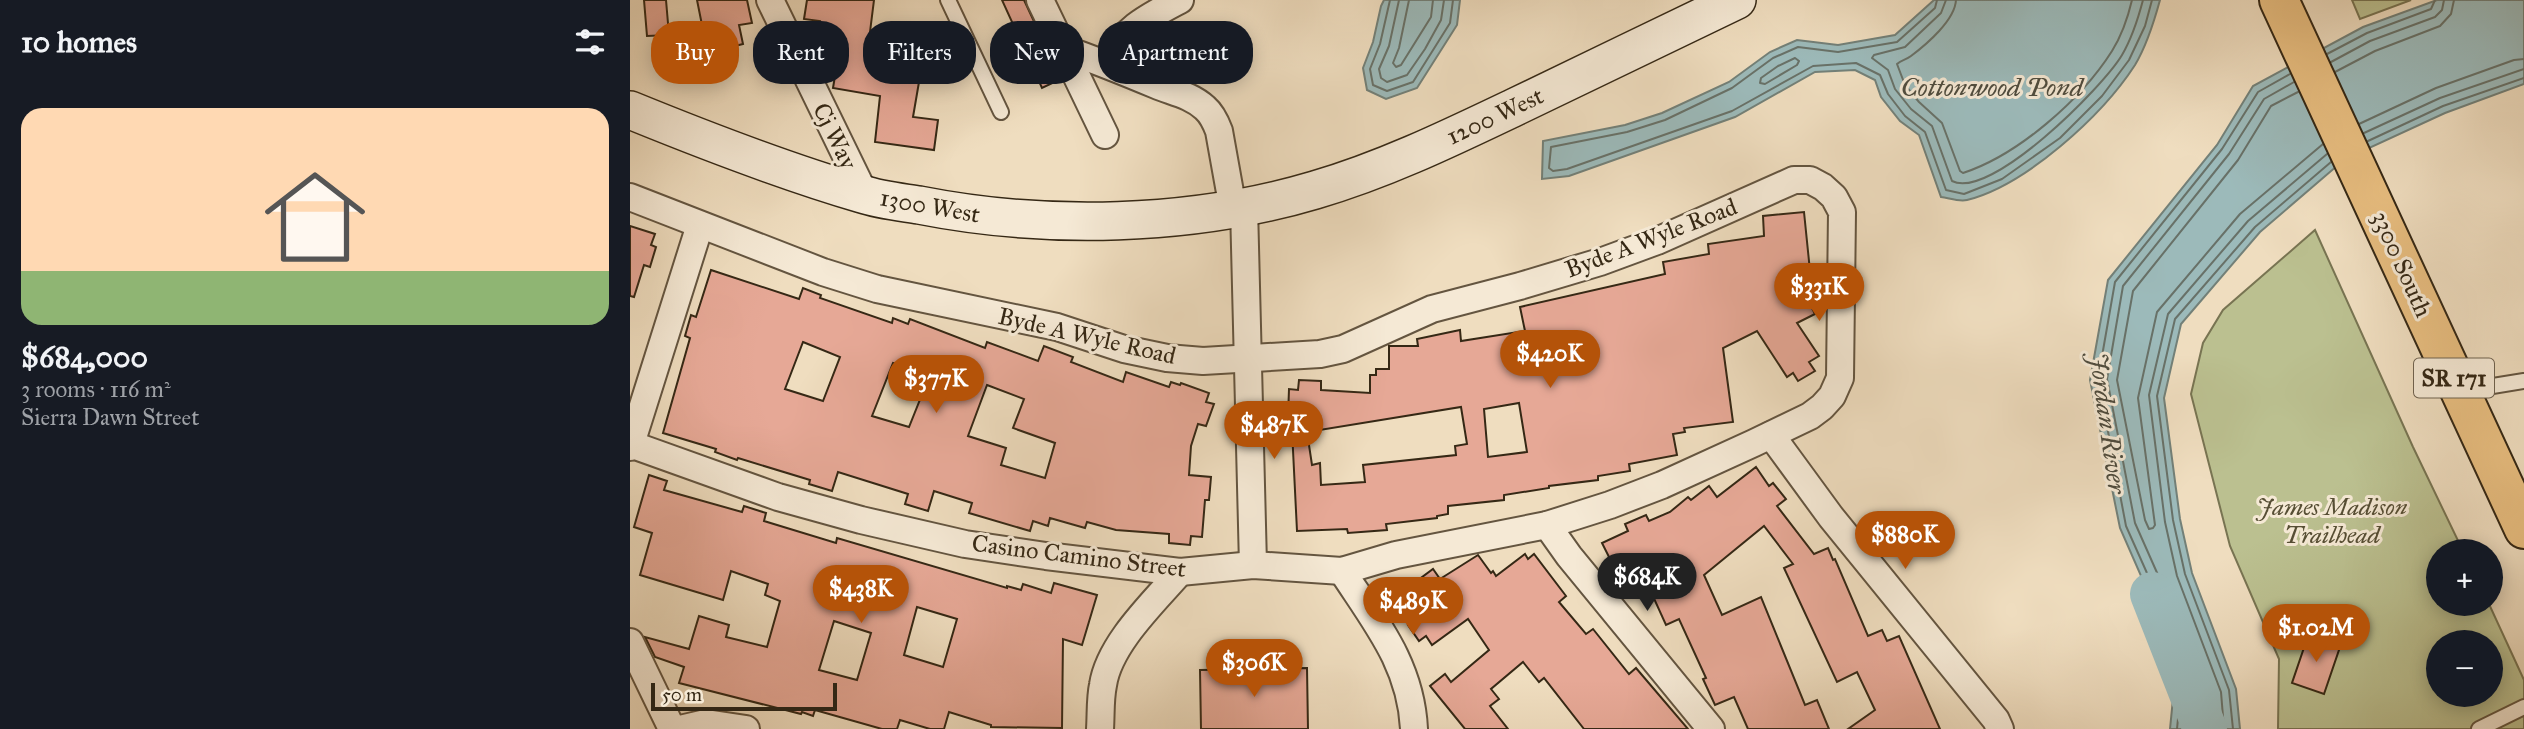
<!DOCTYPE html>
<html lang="en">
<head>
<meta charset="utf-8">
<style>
	:root { --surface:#171b24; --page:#20242c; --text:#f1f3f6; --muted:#9ea1a6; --accent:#b45309 }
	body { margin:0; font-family:"IM FELL Great Primer",serif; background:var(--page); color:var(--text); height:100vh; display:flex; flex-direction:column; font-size:26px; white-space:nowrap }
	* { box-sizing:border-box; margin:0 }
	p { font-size:23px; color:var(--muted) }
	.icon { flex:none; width:38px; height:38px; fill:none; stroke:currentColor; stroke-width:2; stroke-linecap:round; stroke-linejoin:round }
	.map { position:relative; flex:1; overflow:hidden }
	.details { display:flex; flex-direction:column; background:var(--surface); width:630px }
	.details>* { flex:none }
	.banner { position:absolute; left:21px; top:21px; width:665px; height:63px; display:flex; gap:14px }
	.tools { position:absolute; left:1796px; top:539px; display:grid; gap:14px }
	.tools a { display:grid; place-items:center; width:77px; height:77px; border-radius:50%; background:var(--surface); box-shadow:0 4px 18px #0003; font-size:35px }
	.scale { position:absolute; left:21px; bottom:18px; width:186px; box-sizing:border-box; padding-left:7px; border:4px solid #352815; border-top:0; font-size:19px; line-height:24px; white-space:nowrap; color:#352815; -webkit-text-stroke:5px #f5e9d5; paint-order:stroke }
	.price { position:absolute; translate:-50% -60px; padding:0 16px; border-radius:24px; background:var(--accent); color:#fff; font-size:23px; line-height:46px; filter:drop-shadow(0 2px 4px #0008) }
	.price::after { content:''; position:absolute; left:50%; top:42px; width:21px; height:16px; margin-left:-10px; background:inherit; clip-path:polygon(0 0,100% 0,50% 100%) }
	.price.current { background:#222; color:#fff }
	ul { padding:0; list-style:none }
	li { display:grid; align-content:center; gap:14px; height:371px; padding:0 21px }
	li span { display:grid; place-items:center; height:217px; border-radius:21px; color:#555 }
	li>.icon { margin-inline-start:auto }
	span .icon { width:126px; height:126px; fill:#fffc; stroke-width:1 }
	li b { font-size:30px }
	h2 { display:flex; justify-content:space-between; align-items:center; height:84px; padding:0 21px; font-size:30px }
	.chip { padding:0 24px; border-radius:28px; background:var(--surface); box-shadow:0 4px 18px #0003; font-size:24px; line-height:63px }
	.chip.current { background:var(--accent); color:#fff }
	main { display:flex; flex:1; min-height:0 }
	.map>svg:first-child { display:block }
	.green { fill:#bbc090; stroke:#787452; stroke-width:2; fill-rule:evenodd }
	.water { fill:#9cbaba; stroke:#738078; stroke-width:2 }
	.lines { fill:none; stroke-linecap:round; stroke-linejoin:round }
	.shore { stroke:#687168; stroke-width:2 }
	.river { stroke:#9cbaba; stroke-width:44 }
	.building { fill:#e6a896; stroke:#352815; stroke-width:2; fill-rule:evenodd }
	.lane-casing { stroke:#645540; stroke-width:18 }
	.street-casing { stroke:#645540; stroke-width:30 }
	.secondary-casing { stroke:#352815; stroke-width:40 }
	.primary-casing { stroke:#352815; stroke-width:42 }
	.lane { stroke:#f5e9d5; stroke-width:14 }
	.street { stroke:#f5e9d5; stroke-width:26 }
	.secondary { stroke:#f5e9d5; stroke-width:37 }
	.primary { stroke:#e8be80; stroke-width:38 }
	.labels { text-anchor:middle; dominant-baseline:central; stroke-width:6; stroke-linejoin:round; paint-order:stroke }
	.shield { fill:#f5e9d5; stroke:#6f624f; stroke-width:2 }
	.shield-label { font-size:23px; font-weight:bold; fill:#352815 }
	.street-label { font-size:24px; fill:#352815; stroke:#f5e9d5 }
	.park-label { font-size:24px; font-style:italic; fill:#564e34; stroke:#f5e9d5 }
	.water-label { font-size:26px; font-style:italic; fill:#4f4c3e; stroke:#f5e9d5 }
</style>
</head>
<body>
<main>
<section class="details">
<h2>10 homes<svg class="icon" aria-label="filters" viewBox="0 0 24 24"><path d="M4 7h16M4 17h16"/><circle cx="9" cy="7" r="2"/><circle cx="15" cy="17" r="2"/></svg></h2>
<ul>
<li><span style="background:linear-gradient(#ffd9b3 75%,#8fb573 0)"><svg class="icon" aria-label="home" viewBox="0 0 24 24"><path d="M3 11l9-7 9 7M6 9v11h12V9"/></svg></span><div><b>$684,000</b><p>3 rooms · 116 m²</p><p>Sierra Dawn Street</p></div></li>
</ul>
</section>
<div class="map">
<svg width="1894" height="729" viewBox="0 0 1894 729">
	<rect width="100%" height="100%" fill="#efddbf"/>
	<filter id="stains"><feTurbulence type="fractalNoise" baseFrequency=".00286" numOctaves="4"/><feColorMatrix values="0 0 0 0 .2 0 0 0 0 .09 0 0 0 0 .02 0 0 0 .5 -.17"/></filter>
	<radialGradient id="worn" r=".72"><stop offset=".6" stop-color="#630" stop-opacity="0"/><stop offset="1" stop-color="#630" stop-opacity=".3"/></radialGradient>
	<g class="green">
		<path d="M1722,0H1781L1730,19Z"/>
		<path d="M1685,230L1783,447L1833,551H1808V604H1859L1894,680V729H1648L1649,659L1600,546L1561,394L1573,343L1593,310ZM1808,642H1860V695H1808Z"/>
	</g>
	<g class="water">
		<path d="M754,0H830L827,25L787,88L756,99L737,90L733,68L743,42L751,6Z"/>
		<path d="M1304,0H1530C1524,22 1517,45 1505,65C1472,116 1396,185 1337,200C1329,202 1319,198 1311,197L1289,135L1270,121L1251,97L1245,80L1225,70L1185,72L1105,117L939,176L912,179L913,141L995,125L1032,113L1099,82L1140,52L1167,40L1208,45L1265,35Z"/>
		<path d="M1807,0H1894V84L1815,113L1715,159L1630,232L1551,324L1534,398L1550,519L1562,573L1606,689L1610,729H1540L1547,658L1490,528L1460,380L1478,280L1587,145L1623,86L1733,27Z"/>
	</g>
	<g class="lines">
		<g class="shore">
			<path d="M760,0L750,44L740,69L743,85L757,91L783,82L820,23L823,0"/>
			<path d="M769,0L759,46L749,69L751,78L757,82L777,75L795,49L811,20L814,0"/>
			<path d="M779,0L769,48L763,63L766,67L771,65L801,17L803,0"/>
			<path d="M1307,0L1305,8L1267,42L1208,52L1168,47L1143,58L1102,88L1035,120L997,132L921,147L919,168L923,171L937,169L1102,111L1183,66L1226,63L1250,75L1258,94L1275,116L1295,132L1316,190L1334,194L1372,179L1430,138L1472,96L1499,60L1515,26L1522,0"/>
			<path d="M1316,0L1311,13L1275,47L1244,55L1242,58L1258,70L1265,89L1281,109L1302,126L1322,181C1360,201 1473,87 1492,55C1502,38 1508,19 1513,0"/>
			<path d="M1326,0C1325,20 1297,44 1281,56C1276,60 1271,60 1267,64L1275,85L1289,102L1312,123L1330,171L1333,173C1388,155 1451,100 1482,51C1492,35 1498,17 1502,0"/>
			<path d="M1697,54L1737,33L1801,9L1805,0"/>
			<path d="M1165,58L1169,61L1167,65L1135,84L1130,83L1131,78L1148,66Z"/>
			<path d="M1701,62L1740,41L1805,17L1812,10L1814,0"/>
			<path d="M1705,72L1745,51L1810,26L1821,14L1824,0"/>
			<path d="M1668,92L1641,106L1608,160L1503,291L1487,380L1515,520L1519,529L1523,528L1525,525L1508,398L1527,312L1610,214L1693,144"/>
			<path d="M1729,124L1806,88L1884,60L1894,59"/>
			<path d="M1734,133L1810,98L1894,69"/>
			<path d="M1738,141L1813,106L1894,78"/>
			<path d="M1547,729L1554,656L1496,526L1468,379L1485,282L1592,149L1628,92L1660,74"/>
			<path d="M1556,729L1563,654L1505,523L1477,379L1493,286L1599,154L1634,99L1664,82"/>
			<path d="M1566,729L1571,687L1574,685L1581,695L1584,729"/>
			<path d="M1594,729L1591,692L1547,576L1535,522L1519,395L1538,314L1618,221L1697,154"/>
			<path d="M1603,729L1599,690L1555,574L1543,520L1527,396L1545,319L1625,227L1701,162"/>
		</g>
		<path class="river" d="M1522,594L1575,729"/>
	</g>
	<g class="building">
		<path d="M14,0H36L39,35L17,36Z"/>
		<path d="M67,0H117L122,23L109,25L113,44L105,46L107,55L79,60Z"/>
		<path d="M177,0H244L240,32L267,35L261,78L289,82L283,117L308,120L304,150L245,142L250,96L203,88L206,70L197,68L201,44L187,42L190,21L174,19Z"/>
		<path d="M372,0H394L431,79L412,88Z"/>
		<path d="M1174,212L1180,271L1165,273L1185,314L1167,323L1189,356L1179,362L1185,371L1168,381L1163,373L1157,377L1127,331L1093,348L1103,422L1054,428L1055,432L1043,434L1047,455L999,464L1000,471L968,476V480L919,486V488L874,495V500L818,506V514L807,516V518L756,524L757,530L718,533L717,529L667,531L662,430L659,429L658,418L659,389L668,390L669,380L691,381V390L740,393V375H746V369H759V346H788L787,339L830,330L831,341L895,331L890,307L1035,274L1033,262L1079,254L1078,244L1134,236L1133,216ZM889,403L897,452L858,457L854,409ZM831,407L837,444L825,446L826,455L733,465L735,482L691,485L690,463L682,465L677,432Z"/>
		<path d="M0,226L25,234L21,245L26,247L20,267L14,265L4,297L0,296Z"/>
		<path d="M81,270L169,299L173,288L191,295L190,298L262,323L263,318L278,324L280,319L355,348L357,342L408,361L414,346L443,357L441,362L493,382L496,372L539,387L541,382L550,385L551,383L579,393L576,402L584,404L576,426L568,424L561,446L559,475L581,477L579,500H575L572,537L561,536L560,545L539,543V534L486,530L457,522L455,528L420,518L418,526L403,521L400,531L339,513L342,503L304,491L298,511L275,504L278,494L208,472L202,491L179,484L180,480L108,458L107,460L85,452L86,449L33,433L60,338L55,336L61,315L66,317ZM173,342L210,357L193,401L155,389ZM263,363L299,377L279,427L242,416ZM357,385L394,399L383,428L425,443L415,478L371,465L376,448L338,436Z"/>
		<path d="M1126,467L1139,486L1143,483L1156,499L1147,506L1184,554L1198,548L1203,560L1205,559L1238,636L1252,630L1257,641L1269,636L1310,729H1218L1245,710L1227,672L1207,682L1154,568L1163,564L1134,526L1074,575L1092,615L1131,597L1175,705L1187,700L1199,729H1118L1104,697L1085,705L1073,679L1076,678L1049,619L1036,625L1012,572L991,581L972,543L998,531L995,524L1016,515L1019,521L1040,512L1058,497L1061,500L1079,486L1087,497Z"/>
		<path d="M19,475L37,481L34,490L112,512L114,506L136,513L134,521L206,543L207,538L377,588V586L391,590L393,584L421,593L424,583L467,595L452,645L433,639L432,728L361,727V725L319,712L314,729H300L270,720L267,729H252L185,710L183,716L172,712L171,714L49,683L54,667L25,657L15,637L59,649L69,616L99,625L96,637L137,647L150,601L135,595L138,584L101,571L93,600L10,575L22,533L4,527ZM287,607L327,619L313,667L274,655ZM204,621L241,633L227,680L189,670Z"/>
		<path d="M895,554L898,559L904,554L936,596L929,602L956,634L963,629L999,674L1006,668L1058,729H954L914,678L909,682L893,662L861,689L869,699L860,706L878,729H835L800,686L815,674L821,682L859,650L838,619L802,645L796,636L789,641L778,625L785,620L770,599L782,590L780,586L803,569L810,579L848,555L861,573L863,571L866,576Z"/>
		<path d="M1679,633L1711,644L1694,694L1662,683Z"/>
		<path d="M677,668L678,729H571L570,670Z"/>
	</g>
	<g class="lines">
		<g class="lane-casing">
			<g id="lane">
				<path d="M318,0L371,112"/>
				<path d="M1832,391L1894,381"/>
				<path d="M1849,729L1894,707"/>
			</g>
		</g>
		<g class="street-casing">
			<g id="street">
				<path d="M140,0L235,195"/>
				<path d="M410,0L475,135"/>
				<path d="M434,49C465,60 495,72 526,85C543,92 561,95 575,108C582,114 586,123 589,131L603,209"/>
				<path d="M475,63C495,28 516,18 550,0"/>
				<path d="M0,197L193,272L247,289L427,327L494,349L537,358L573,361L690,354L713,349L802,309L890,286L970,262L1027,241L1164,180H1180L1193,187L1204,197L1212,212L1210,378L1202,396L1192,407L1180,416L1124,443L1032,485L980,505L917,525L766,555L712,571L623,565L550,572L416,556L335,544L231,520L148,497L0,444"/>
				<path d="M614,207L623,565"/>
				<path d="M1141,435L1201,517L1366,720L1370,729"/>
				<path d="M0,447L70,225"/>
				<path d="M917,525L939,556L1081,729"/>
				<path d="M712,571C746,623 781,665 784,729"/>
				<path d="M0,642L42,729"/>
				<path d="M50,729L76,723L116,729"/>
				<path d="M470,729C471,715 470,699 473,685C479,644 524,602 550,572"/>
			</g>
		</g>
		<g class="secondary-casing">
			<path id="secondary" d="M0,110C76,141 153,171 232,194C250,200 270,202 289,205C416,230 561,227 685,190C754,170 820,138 885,107C959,71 1033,36 1107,0"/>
		</g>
		<g class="primary-casing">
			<path id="primary" d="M1649,0L1894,529"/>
		</g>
		<use href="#lane" class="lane"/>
		<use href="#street" class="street"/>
		<use href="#secondary" class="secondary"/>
		<use href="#primary" class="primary"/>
	</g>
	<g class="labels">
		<rect class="shield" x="1784" y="358.5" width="80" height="39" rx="5"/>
		<g class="shield-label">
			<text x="1824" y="378">SR 171</text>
		</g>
		<g class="street-label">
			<text transform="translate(865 116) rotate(-25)">1200 West</text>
			<text transform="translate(205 136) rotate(64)">Cj Way</text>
			<text transform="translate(300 206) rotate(10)">1300 West</text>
			<text transform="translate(1021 238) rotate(-21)">Byde A Wyle Road</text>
			<text transform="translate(1772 264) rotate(66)">3300 South</text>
			<text transform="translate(457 336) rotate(13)">Byde A Wyle Road</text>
			<text transform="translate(449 556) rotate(7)">Casino Camino Street</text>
		</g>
		<g class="park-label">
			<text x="1702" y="507">James Madison<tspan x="1702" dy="28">Trailhead</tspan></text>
		</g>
		<g class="water-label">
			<text x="1362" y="87">Cottonwood Pond</text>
			<text transform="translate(1478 423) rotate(82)">Jordan River</text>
		</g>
	</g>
	<rect width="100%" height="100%" filter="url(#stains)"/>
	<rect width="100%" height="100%" fill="url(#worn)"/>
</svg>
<div class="tools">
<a>+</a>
<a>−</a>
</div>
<div class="scale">50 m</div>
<b class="price" style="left:1189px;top:323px">$331K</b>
<b class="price" style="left:920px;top:390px">$420K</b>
<b class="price" style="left:306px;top:415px">$377K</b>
<b class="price" style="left:644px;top:461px">$487K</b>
<b class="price" style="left:1275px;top:571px">$880K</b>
<b class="price current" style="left:1017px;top:613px">$684K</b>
<b class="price" style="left:231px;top:625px">$438K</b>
<b class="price" style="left:783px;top:637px">$489K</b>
<b class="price" style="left:1686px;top:664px">$1.02M</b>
<b class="price" style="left:624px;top:699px">$306K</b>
<div class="banner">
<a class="chip current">Buy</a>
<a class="chip">Rent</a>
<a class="chip">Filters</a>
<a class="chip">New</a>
<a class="chip">Apartment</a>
</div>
</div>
</main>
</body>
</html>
